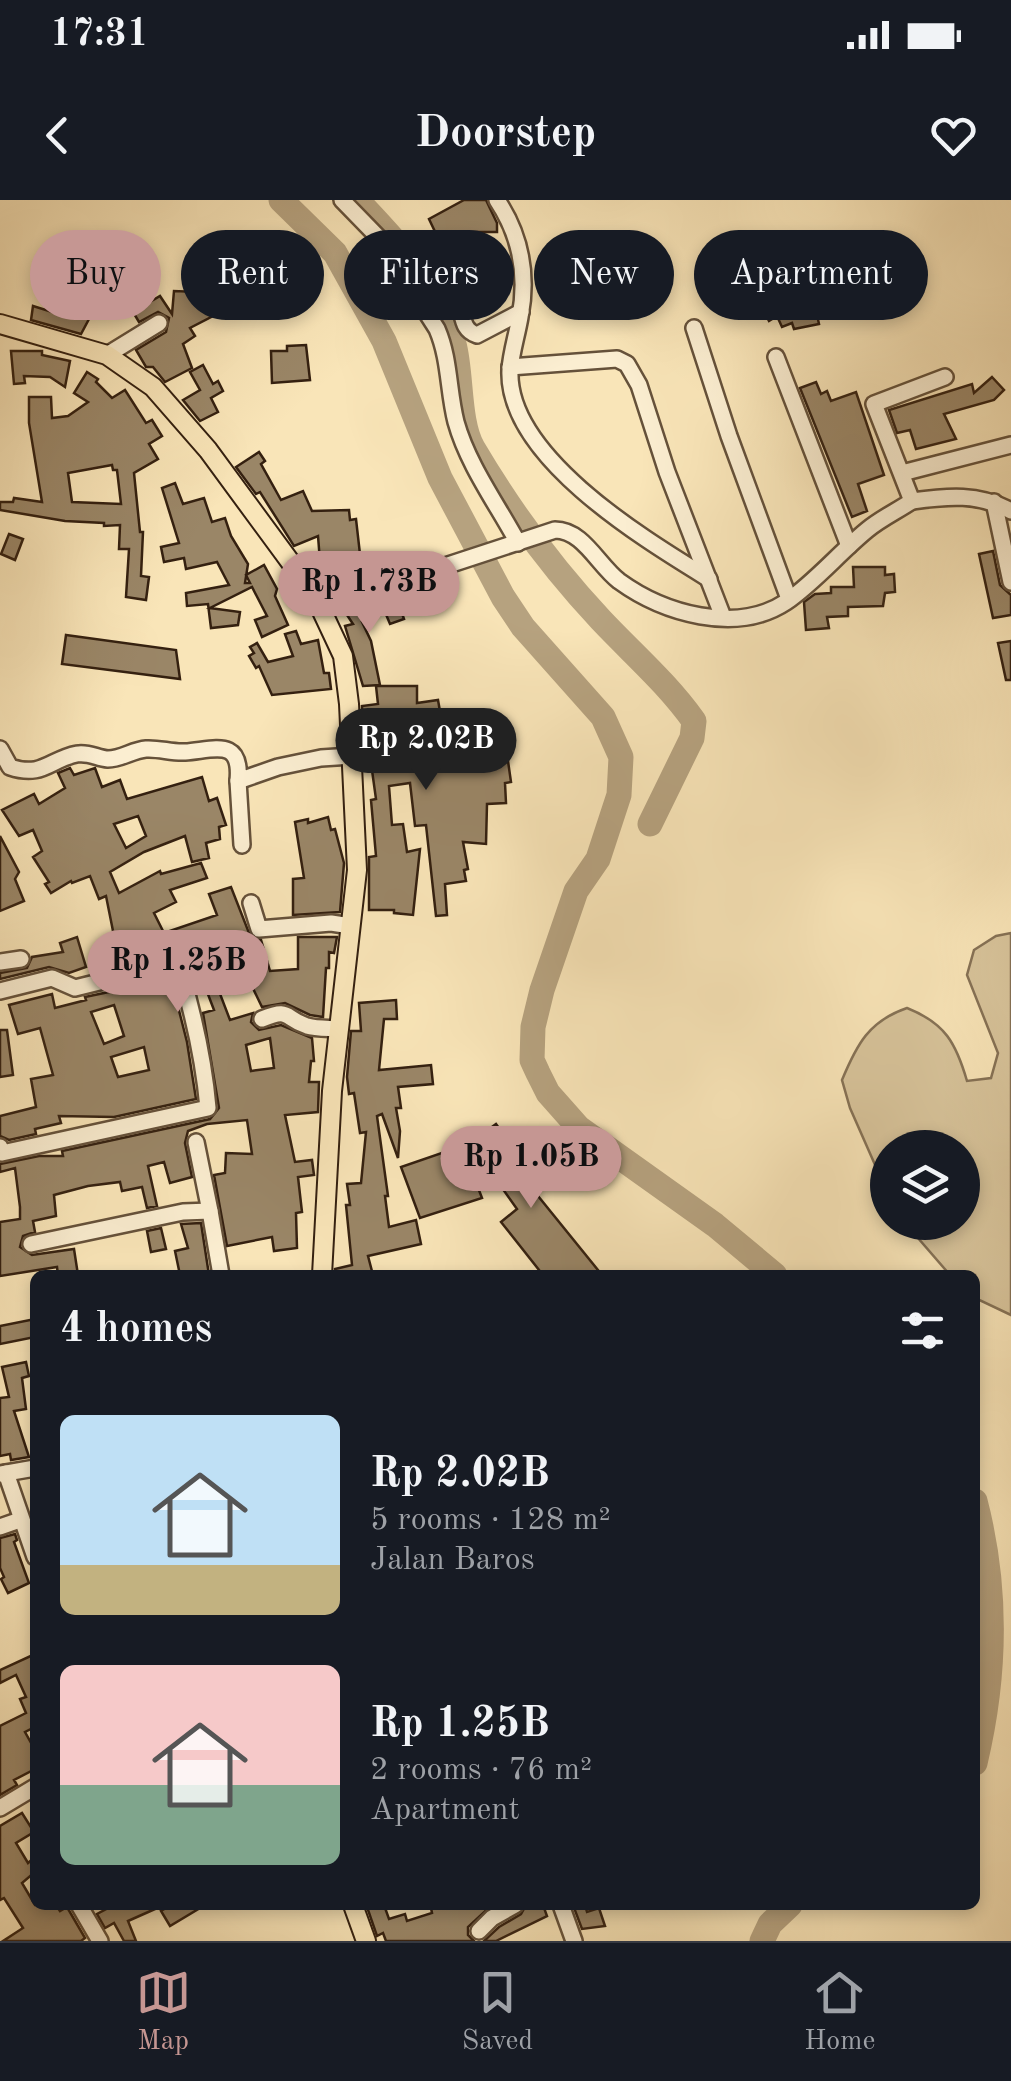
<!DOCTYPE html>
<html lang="en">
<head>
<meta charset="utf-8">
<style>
	:root { --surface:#171b24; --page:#20242c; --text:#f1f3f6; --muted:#9ea1a6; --line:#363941; --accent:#c59692 }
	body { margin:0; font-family:"Old Standard TT",serif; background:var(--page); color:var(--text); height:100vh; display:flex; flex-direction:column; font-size:38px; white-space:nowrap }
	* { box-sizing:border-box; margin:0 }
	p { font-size:32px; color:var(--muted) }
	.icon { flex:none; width:55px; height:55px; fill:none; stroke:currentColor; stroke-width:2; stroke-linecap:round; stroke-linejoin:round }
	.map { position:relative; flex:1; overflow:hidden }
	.drawer { position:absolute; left:30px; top:1070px; width:950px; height:640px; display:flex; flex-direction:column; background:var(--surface); border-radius:15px; box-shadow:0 5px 15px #0003 }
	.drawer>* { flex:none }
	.guide { position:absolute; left:30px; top:30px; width:952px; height:90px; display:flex; gap:20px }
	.tools { position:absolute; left:870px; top:930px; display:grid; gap:20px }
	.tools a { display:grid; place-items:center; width:110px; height:110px; border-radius:50%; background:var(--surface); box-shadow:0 5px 15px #0003; font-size:50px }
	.price { position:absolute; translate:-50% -85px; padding:0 22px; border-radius:35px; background:var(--accent); color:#111; font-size:32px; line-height:65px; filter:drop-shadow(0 2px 5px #0008) }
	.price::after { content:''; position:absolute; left:50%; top:60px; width:30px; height:22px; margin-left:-15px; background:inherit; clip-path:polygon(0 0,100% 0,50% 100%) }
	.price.selected { background:#222; color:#fff }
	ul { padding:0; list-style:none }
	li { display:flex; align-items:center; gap:30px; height:250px; padding:0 30px }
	li span { display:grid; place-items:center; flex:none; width:280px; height:200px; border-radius:15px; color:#555 }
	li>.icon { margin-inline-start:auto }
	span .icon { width:120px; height:120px; fill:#fffc; stroke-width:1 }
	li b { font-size:42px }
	h2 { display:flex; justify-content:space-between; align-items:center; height:120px; padding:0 30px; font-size:42px }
	.chip { padding:0 35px; border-radius:45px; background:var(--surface); box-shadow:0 5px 15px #0003; font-size:35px; line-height:90px }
	.chip.selected { background:var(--accent); color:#111 }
	.status { display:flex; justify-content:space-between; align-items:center; height:70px; padding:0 50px; background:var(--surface); direction:ltr }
	.status svg { height:28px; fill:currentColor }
	header { display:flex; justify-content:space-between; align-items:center; height:130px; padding:0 30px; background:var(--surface); font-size:45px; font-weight:800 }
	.tab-bar { display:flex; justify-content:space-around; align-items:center; height:140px; border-top:2px solid var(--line); background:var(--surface); font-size:28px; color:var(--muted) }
	.tab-bar a { display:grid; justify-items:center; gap:5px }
	.tab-bar .selected { color:var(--accent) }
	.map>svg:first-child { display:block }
	.green { fill:#d8c49b; stroke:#867256; stroke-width:2.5 }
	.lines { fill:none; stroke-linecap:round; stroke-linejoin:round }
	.river { stroke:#b6a27f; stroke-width:25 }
	.building { fill:#9a8667; stroke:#342010; stroke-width:2.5; fill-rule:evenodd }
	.minor-casing { stroke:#65513a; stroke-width:20 }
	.major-casing { stroke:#342010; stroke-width:22 }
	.minor { stroke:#fbeed1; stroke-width:15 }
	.major { stroke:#f9e5b8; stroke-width:18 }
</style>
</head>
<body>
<div class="status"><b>17:31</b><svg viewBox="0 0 49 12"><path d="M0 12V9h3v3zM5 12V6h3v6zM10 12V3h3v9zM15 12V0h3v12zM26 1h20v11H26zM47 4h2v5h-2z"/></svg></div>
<header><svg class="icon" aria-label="back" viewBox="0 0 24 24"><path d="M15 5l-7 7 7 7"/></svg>Doorstep<svg class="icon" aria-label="heart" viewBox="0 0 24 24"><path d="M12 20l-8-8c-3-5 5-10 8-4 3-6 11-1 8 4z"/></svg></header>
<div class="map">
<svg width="1011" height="1741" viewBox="0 0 1011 1741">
	<rect width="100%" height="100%" fill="#f9e5b8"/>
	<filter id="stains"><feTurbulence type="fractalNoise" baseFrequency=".002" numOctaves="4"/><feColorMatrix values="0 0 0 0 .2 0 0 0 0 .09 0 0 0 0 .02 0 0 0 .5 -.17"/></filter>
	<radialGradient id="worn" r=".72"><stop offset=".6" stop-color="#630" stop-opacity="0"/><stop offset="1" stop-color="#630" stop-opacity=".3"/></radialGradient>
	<path class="green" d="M1011,733V1115L975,1098V1075H950L905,1023L962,1022V948H888L887,992L850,908L842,880C857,844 869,821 907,808C945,823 956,843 967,881L991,878L998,853L967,775L974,750L996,736Z"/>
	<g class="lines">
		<g class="river">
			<path d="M281,0L335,53L384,141L440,278L503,397L523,427L603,517L621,557L619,595L598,659L576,691L542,790L533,827L532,860L538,873L548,893L579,928L715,1025L775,1075"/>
			<path d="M357,0C396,41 441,87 454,144C462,174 458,222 473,248C509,309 553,369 601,420C633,454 667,483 694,521L692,538L650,624"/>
			<path d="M975,1301C998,1389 996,1475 975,1563"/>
			<path d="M762,1741L770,1724L790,1705"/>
		</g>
	</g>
	<g class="building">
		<path d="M464,0H486L497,23V32H471L454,41L456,46L440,51L439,40L429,19Z"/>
		<path d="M759,61L770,77L799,63L802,79L809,77L819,124L794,129L792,123L782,127L777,116L769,121L754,92L759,89L746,71Z"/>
		<path d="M202,62L207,71L221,62L236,87L241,85L248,98L190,128L195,136L183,144L192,168L165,182L153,167H146L136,150L166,132L169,118L158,112L139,122L133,112L160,96L172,114L174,91L198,92L185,72Z"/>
		<path d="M33,106L52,112L53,108L75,115L77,112L89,119L81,134L31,120Z"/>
		<path d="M306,145L310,180L272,183L271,151H287V146Z"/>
		<path d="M11,151H42V155L70,161L65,187L50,177L24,176L25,183L14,184Z"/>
		<path d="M203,165L213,184L218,181L223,191L211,198L218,212L200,221L183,200L200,190L190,172Z"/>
		<path d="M87,172L98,179L96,182L112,198L125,190L146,223L152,220L162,236L149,244L158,259L134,273L140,332H143L141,376L149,377L146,400L126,397L129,349H119L120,325L104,326V323L65,321L0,310V302H13L14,298L42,302L29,223V197H51L52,218L68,216L88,202L74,193ZM112,265L113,270H117L121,304L72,302L68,273Z"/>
		<path d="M992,177L1004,190L994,200L944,214L956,239L916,249L910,230L897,233L889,210L972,184L974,193Z"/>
		<path d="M816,182L821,194L827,191L831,201L856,192L884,275L858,284L867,311L852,317L800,188Z"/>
		<path d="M259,252L265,261L261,264L281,300L303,291L312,311L349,310L350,320L356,319L361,363L365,362L368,373L353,376L352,371L321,374L318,336L294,346L260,292L256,294L236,267Z"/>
		<path d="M175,283L183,304L204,298L212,322L225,318L231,336L248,364L245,383H250L246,375L264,365L277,389L275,396L288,425L262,437L255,420L267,416L252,387L210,408L240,412L238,425L211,428L208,404L187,406L186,393L229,385L217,362L186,369L184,358L164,362L161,347L179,343L162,288Z"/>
		<path d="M9,334L23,339L15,360L1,354Z"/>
		<path d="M993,351L1000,385L1011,395V415L993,418L979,354Z"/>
		<path d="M853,367H885V375L894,374L895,392L885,393L883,406L848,407V416L827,417L829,428L806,430L804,402L815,394L831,393V387H854Z"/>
		<path d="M396,396L404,419L390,424L385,412L362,422L371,441L380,485L363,486L345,426L353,424L345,412Z"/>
		<path d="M296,431L301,444L318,440L324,473H329L331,489L272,495L259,466L256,468L249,456L254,453L250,447L257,443L268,462L293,456L285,434Z"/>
		<path d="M66,435L176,450L180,479L62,464Z"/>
		<path d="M1011,441V480H1006L998,443Z"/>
		<path d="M376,486H417V503L438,500L441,517L479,512L485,530L477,529L481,565L508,561L511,582L505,583L506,603L487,604L486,644L463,642L468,669L464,670L466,681L445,684L447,715L436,716L426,625L415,626L410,583L389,586L392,625L403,624L407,652L420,649L413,715L394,713V710H369V657L376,656L371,600L376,599L371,563L364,564L362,506L378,504Z"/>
		<path d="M70,568L74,575L95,568L102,587L120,580L127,599L202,577L209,601L217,598L226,625L219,627L220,639L206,643L209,658L192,662L185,636L144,652L110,672L119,693L160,671L161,674L201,663L207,678L170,690L176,702L154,713L164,733L217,715L209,694L231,687L249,733L254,741L261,740L270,771L298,769V737H337L334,753L329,752V768H326L323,817L310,815L285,803L262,807L246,774L217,786L230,820L253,813L251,822L259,830L281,825L312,838L314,861H311L309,882H319L318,912L285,915L295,962L312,960L314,975L298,977L302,1012L296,1013L297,1048L274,1051L272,1037L227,1046L214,975L225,973L226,953L252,954L247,920L207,924L188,931L185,943L192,977L170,983L164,962L148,966L157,1006L147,1008L142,987L122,991L120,982L88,986L54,995L56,1016L33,1021L35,1032L23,1036L20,1047L32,1055L74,1049L78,1075H58L57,1067L0,1076V1022L20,1019V1007L15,968L0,972V964L39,956H63L62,951L210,919L219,908L203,813L214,810L206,789L198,791L187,762L211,756L205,733L169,744L171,756L97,771L94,760L118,756L106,696L99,699L90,676L72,683L71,681L51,693L45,684L49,682L33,657L42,651L33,630L19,636L2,610L34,594L39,604L65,588L58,573ZM138,616L146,636L126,648L114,624ZM270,838L274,868L251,871L246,845Z"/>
		<path d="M328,617L331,630L335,629L344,663L340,712L293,715V679L304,678L295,622L308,619V623Z"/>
		<path d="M0,636L19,672L15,679L24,701L0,711Z"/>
		<path d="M77,737L86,767L69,773L49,767L0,779V773L27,768L32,757L63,752L60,743Z"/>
		<path d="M171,779L187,842L196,899L114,917L59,916L61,923L35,929L36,934L9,940L0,936V916L36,907L31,879L53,875L40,828L18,834L9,805L52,794L55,808L86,800L85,797ZM114,805L124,836L104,844L91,812ZM144,847L149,870L118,877L111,857Z"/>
		<path d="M396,800L397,819H384L379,870L431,865L433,884L398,887L401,908H396L400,931L398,958L382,914L377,916L388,996H385L389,1027L416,1020L421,1044L368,1056L373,1075H335V1069L352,1065L346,1005H350L347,984L361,983L366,932L360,933L354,893L349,894L347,877L351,831H361L359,803Z"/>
		<path d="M0,830H7L13,875L0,877Z"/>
		<path d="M496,924L541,986L534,991L602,1075H543L501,1022L517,1009L470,943Z"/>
		<path d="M462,946L482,998L420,1018L401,967Z"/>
		<path d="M201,1023L209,1075H180L175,1051L188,1048L181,1024Z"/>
		<path d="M161,1028L166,1049L151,1052L147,1031Z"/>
		<path d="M35,1119V1137L0,1144V1126Z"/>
		<path d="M26,1162L29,1176L22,1178L26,1209L14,1211L29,1257L11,1260L10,1254L0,1256V1198L9,1197L2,1167Z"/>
		<path d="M15,1334L17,1340L14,1342L29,1383L8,1393L1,1379L4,1377L0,1368V1338Z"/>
		<path d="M35,1454V1532L33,1528L25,1532L35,1550V1569L14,1580L17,1585L0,1595V1526L26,1513L20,1499L26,1497L16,1475L0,1483V1470Z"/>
		<path d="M22,1613L34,1632L16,1643L28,1663L35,1657V1672L22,1683L35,1705H56L60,1711L67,1707L85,1738L81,1741H3L23,1728L4,1698L0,1700V1626Z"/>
		<path d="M114,1705H164L128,1721L136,1741H124L114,1723L105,1728L97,1714Z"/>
		<path d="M171,1705H205L170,1726L161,1711Z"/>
		<path d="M374,1705H384L389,1719L405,1714L407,1721L432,1713L431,1708L440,1705H492L468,1727V1735L474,1741H386L383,1733L377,1736L367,1707Z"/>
		<path d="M526,1705H543L547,1716L496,1741H484L499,1727L521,1714Z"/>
		<path d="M573,1705H585L587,1712L599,1708L605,1726L582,1729Z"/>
	</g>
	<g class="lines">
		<g class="minor-casing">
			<g id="minor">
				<path d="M342,0L378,37L437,129C450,159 448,191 456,222C468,265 497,304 518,343"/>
				<path d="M497,0C521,36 528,75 520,117C517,135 511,153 510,170C506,256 644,339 709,379"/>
				<path d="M428,111L452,97L456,98C465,112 459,129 477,135L521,112"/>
				<path d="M694,128L729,236L789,399"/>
				<path d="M107,155L159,123"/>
				<path d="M776,157L849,346"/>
				<path d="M510,167L617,159L627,164L639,185L667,272L723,417"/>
				<path d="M902,273L1011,245"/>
				<path d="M912,301C948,296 979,293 1011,311"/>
				<path d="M994,302L1011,382"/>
				<path d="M320,407L555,330C583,330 598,365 619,381C663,413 736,435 786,402C815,382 839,353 867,330C880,319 897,311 912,301L874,204L945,177"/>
				<path d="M0,549L10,567C43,578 50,559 77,554C89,552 97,558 108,559C121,559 133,550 146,549C159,548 172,553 185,552C214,550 242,537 238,581L278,567L321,558L352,556"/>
				<path d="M238,581L242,645"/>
				<path d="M251,703L259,729L331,723L351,726"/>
				<path d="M0,762L21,759"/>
				<path d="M0,791L52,778L75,788L152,769L176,767L181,773C194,817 204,862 208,908L2,953L0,947"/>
				<path d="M262,819C291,807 283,818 307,826C317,829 330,828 340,829"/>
				<path d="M196,942L210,1011"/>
				<path d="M31,1044L183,1012L210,1011L221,1075"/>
				<path d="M6,1273L35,1357"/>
				<path d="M0,1274L35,1268"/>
				<path d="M0,1327L20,1320"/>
				<path d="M0,1608L35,1587"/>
				<path d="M79,1705L100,1741"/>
				<path d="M561,1705L574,1741"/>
				<path d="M479,1731L492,1718L515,1705"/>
			</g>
		</g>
		<g class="major-casing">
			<g id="major">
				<path d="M0,124L107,155L153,187L208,250L297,371L320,407L343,456L349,504L357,670L332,891L322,1075"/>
				<path d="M353,1705L366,1741"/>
			</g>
		</g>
		<use href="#minor" class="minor"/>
		<use href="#major" class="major"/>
	</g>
	<rect width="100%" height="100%" filter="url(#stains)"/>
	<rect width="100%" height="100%" fill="url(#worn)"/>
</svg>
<div class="tools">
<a><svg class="icon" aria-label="layers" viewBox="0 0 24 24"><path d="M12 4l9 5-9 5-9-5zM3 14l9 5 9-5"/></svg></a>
</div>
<b class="price" style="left:369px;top:436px">Rp 1.73B</b>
<b class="price selected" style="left:426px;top:593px">Rp 2.02B</b>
<b class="price" style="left:178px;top:815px">Rp 1.25B</b>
<b class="price" style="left:531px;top:1011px">Rp 1.05B</b>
<div class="guide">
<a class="chip selected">Buy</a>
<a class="chip">Rent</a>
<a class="chip">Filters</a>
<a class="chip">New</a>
<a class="chip">Apartment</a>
</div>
<section class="drawer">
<h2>4 homes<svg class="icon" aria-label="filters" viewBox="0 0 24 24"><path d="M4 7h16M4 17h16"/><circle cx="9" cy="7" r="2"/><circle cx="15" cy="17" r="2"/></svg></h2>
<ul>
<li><span style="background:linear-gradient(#bfe0f5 75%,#c2b280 0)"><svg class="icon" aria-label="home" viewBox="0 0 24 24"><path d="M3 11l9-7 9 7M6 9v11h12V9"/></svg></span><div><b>Rp 2.02B</b><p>5 rooms · 128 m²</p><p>Jalan Baros</p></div></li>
<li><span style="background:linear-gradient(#f6c9c9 60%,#7fa58c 0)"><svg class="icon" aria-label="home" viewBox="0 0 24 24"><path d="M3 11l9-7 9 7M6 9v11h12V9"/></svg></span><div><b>Rp 1.25B</b><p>2 rooms · 76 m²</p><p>Apartment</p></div></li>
</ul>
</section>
</div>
<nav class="tab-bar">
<a class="selected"><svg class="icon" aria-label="map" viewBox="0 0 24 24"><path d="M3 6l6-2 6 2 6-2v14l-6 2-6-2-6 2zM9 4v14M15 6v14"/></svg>Map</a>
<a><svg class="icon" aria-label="saved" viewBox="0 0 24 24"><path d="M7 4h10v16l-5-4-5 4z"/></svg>Saved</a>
<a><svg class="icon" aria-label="home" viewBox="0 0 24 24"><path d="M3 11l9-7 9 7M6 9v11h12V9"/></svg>Home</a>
</nav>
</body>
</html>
